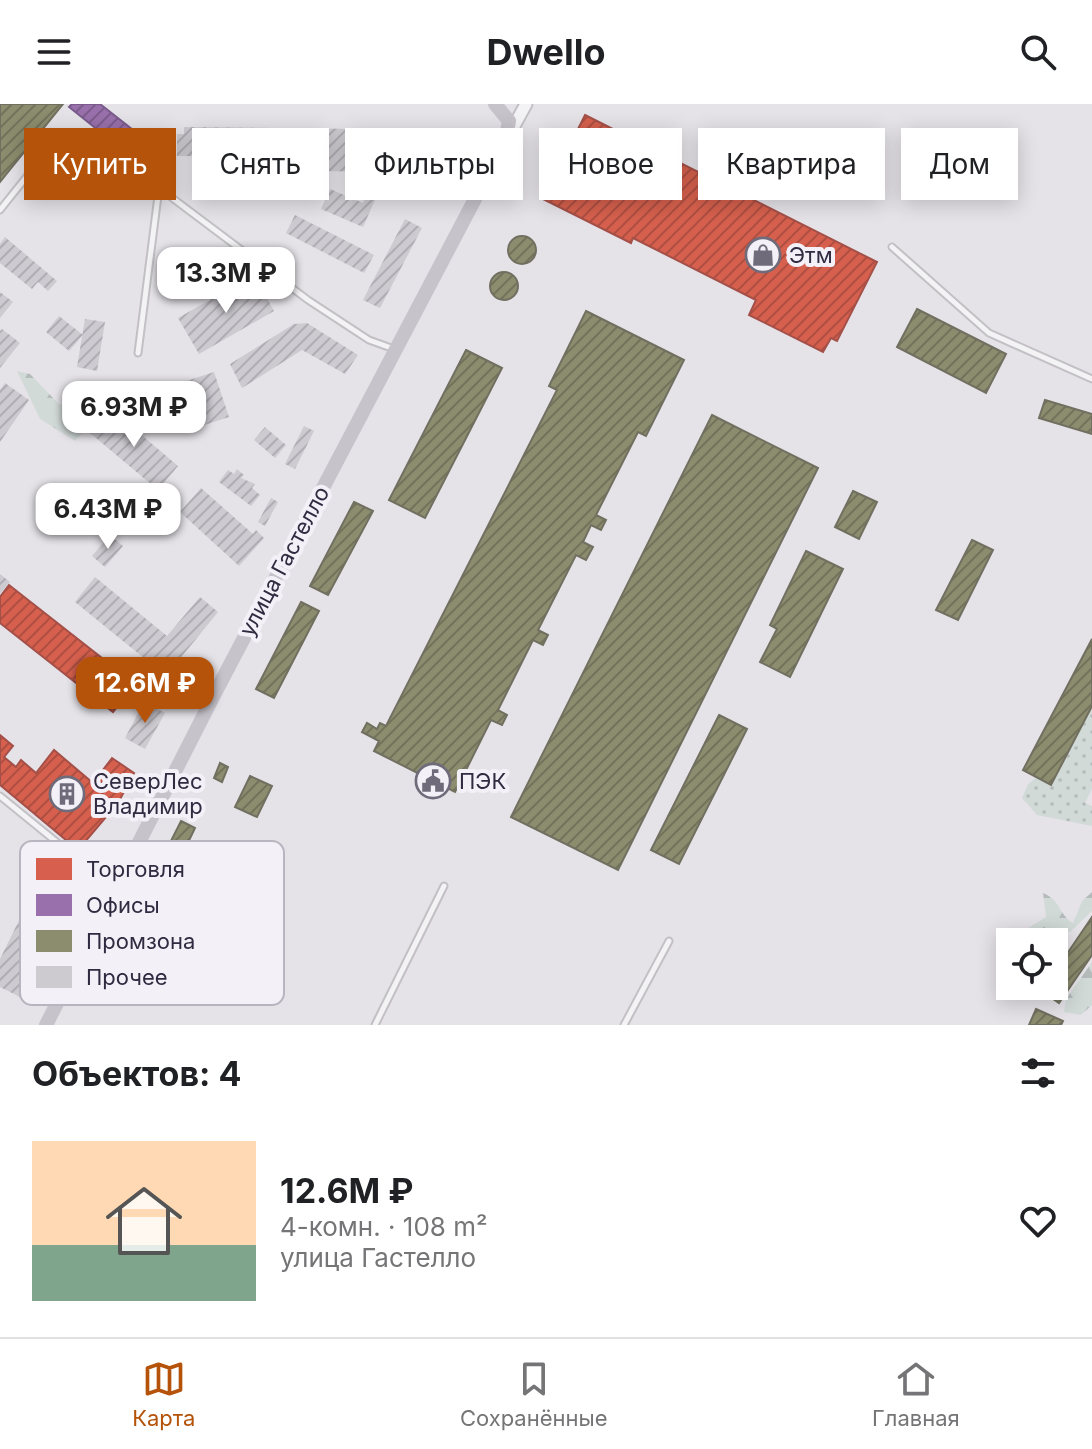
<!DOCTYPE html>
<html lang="ru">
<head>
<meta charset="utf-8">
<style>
	:root { --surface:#fff; --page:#f2f2f2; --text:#202124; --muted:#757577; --line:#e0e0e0; --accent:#b45309 }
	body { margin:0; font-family:Inter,sans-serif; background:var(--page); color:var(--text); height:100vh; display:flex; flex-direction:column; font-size:30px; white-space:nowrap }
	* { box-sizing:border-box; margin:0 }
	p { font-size:26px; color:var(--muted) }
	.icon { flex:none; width:44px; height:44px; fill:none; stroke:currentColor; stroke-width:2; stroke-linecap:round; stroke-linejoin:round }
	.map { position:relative; height:921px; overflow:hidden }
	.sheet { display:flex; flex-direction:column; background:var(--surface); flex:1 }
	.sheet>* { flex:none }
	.top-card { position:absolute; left:24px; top:24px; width:1044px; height:72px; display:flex; gap:16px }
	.buttons { position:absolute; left:996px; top:824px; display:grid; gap:16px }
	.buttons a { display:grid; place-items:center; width:72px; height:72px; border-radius:0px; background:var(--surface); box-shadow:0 4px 20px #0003; font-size:40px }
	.price { position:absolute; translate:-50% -68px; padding:0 18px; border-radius:16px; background:#fff; color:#222; font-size:26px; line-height:52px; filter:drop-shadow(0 2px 4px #0008) }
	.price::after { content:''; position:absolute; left:50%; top:48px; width:24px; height:18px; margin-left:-12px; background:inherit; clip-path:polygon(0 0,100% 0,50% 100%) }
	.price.current { background:var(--accent); color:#fff }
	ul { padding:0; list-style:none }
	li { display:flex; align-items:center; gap:24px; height:200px; padding:0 32px }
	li+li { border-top:2px solid var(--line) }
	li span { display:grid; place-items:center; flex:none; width:224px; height:160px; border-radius:0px; color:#555 }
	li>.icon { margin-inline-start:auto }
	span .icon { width:96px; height:96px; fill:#fffc; stroke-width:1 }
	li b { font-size:34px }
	h2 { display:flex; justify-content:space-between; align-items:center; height:96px; padding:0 32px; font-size:34px }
	.tag { padding:0 28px; border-radius:0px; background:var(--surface); box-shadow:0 4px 20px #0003; font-size:28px; line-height:72px }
	.tag.current { background:var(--accent); color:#fff }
	header { display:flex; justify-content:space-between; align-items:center; height:104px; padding:0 32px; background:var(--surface); font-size:36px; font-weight:700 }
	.menu { display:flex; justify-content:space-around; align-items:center; height:112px; border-top:2px solid var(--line); background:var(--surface); font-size:22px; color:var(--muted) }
	.menu a { display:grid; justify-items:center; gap:4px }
	.menu .current { color:var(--accent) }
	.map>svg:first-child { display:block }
	.grass { fill:url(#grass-dots) }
	.forest { fill:url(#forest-firs) }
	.shops { fill:url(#shops-hatch); stroke:#a45049; stroke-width:2 }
	.offices { fill:url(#offices-hatch); stroke:#7a5b8b; stroke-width:2 }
	.industry { fill:url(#industry-hatch); stroke:#716f60; stroke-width:2 }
	.building { fill:url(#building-hatch) }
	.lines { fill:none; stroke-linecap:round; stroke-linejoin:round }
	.lane-casing { stroke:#c2c0c5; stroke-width:9 }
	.street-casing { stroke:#c2c0c5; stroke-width:15 }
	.lane { stroke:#f3f2f5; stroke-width:5 }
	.street { stroke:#f3f2f5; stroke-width:11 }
	.secondary { stroke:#c6c3ca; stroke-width:14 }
	.labels { text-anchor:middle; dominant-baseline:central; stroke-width:8; stroke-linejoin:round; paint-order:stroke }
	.poi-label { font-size:22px; fill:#312a41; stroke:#f3f1f7; text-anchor:start }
	.street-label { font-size:22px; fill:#312a41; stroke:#f3f1f7 }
	.key { fill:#f3f1f7; stroke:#b9b5c0; stroke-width:2 }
	.key-label { font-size:22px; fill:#312a41 }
</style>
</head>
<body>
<header><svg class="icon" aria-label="menu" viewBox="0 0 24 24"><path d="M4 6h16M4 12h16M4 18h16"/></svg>Dwello<svg class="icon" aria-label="search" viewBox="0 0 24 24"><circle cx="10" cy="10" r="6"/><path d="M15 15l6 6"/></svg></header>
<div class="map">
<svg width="1092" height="921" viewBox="0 0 1092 921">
	<defs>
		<pattern id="grass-dots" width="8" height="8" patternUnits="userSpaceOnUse" patternTransform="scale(2)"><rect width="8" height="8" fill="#d2dad8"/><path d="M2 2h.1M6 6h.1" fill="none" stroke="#b5bbbb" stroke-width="1.8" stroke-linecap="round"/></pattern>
		<pattern id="forest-firs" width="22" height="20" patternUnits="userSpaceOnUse" patternTransform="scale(2)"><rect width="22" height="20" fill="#d2dad8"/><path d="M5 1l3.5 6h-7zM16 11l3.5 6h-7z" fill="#b5bbbb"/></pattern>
		<pattern id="shops-hatch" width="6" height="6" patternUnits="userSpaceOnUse" patternTransform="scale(2)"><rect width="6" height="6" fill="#d6604d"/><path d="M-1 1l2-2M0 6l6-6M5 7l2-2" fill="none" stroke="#ae4f42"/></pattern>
		<pattern id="offices-hatch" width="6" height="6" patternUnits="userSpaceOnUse" patternTransform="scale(2)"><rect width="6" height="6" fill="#9970ab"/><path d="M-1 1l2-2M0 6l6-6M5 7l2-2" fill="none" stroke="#7d5c8d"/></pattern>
		<pattern id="industry-hatch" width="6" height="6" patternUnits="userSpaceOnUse" patternTransform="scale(2)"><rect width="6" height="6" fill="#8c8c6e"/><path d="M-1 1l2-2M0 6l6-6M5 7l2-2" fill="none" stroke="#73735c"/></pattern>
		<pattern id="building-hatch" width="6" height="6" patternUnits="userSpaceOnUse" patternTransform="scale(2)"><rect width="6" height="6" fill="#cdcad0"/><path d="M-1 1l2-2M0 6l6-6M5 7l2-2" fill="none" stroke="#b0aeb4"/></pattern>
	</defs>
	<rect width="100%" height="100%" fill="#e5e3e8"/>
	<path class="grass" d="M1092,602V685L1085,699L1092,702V722L1037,711L1022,694L1028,680L1037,673L1051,680Z"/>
	<g class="forest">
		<path d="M17,267L30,270L58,299L83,313L85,326L75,337L40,315Z"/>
		<path d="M1092,788V807L1070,828C1055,829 1046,838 1031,838L1025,826L1046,813L1043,789C1062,797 1058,810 1073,819L1082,797Z"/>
		<path d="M1092,858V901L1081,911L1064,908L1066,895Z"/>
	</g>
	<g class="shops">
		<path d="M585,11L877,158L837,237L831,234L823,248L749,211L756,196L633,134L631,139L543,95Z"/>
		<path d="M9,481L135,580L113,608L0,519V493Z"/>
		<path d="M0,631L13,642L4,653L16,663L21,656L36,669L54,646L93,679L112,654L134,669L118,699L78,746L0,681Z"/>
	</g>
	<path class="offices" d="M72,0H100L147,37L133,54L69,3Z"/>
	<g class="industry">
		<path d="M0,0H63L0,78Z"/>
		<circle cx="522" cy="146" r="14"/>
		<circle cx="504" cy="182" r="14"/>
		<path d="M917,205L1006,250L986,289L897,243Z"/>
		<path d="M586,207L684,256L646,332L638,328L596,411L606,416L601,426L591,421L583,438L593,443L586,456L576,451L538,526L548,531L543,541L533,536L498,606L507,611L502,621L491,616L455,688L374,647L379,637L362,628L367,619L377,625L380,619L386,622L557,286L549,282Z"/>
		<path d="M466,246L502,264L425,414L389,396Z"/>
		<path d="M1045,296L1092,310V330L1039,314Z"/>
		<path d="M712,311L818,364L618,766L511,713Z"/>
		<path d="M853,387L877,398L859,435L835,423Z"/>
		<path d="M354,398L373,407L328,491L310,482Z"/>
		<path d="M972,436L993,446L958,516L936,506Z"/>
		<path d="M806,447L843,465L790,573L760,558L777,525L770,521Z"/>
		<path d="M301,498L319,507L274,594L256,585Z"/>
		<path d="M1092,535V602L1051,681L1023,666Z"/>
		<path d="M719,611L747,625L679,760L651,746Z"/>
		<path d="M220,659L228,663L222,678L214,674Z"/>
		<path d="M250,672L272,682L257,713L235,703Z"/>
		<path d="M181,717L195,724L152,814L127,802L153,748L163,753Z"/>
		<path d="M1092,813V851L1059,899L1042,887L1045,882H1054V869Z"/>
		<path d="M1036,905L1063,917L1061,921H1029Z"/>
	</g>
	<g class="building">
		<path d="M184,23L445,26L444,68L295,67V53L177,52V30H184Z"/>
		<path d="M201,59L227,77L219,88L194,71Z"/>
		<path d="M330,85L363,99L366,92L375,96L363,123L321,105Z"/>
		<path d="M295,111L374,151L364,169L286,129Z"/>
		<path d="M405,115L422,124L380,204L363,196Z"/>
		<path d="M5,133L57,177L48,187L38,178L32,185L0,159V140Z"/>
		<path d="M254,171L274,207L199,250L178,214Z"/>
		<path d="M0,188L13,198L0,214Z"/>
		<path d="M59,212L83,231L69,247L46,228Z"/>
		<path d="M85,215L105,218L97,267L77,263Z"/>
		<path d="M307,219L358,251L345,270L302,246L242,284L230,260L294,220Z"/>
		<path d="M2,225L20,239L0,264V227Z"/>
		<path d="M214,268L229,313L180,329L165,284Z"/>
		<path d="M5,279L29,296L0,338V286Z"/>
		<path d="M111,305L178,362L158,386L90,329Z"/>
		<path d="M304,322L314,327L295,365L285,360Z"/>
		<path d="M265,323L286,341L275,354L254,336Z"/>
		<path d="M237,365L244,371L241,374L255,380L252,384L260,391L251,402L219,378L228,366L234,370Z"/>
		<path d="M201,384L253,430L256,426L264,434L239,462L180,408Z"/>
		<path d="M271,394L278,398L265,422L258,418Z"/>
		<path d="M110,431L123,442L105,463L92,452Z"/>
		<path d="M0,470L10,478L0,490Z"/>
		<path d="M95,473L167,532L200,493L218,508L166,572L75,498Z"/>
		<path d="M144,598L165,609L145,645L125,634Z"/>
		<path d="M34,786L67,802L58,820L49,815L22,868L32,873L22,894L0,883V855Z"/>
	</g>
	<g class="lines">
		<g class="lane-casing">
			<g id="lane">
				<path d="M0,106L56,36"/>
				<path d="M892,143L989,229L1092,275"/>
				<path d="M138,249L159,84L308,196L369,236L394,245"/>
				<path d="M0,692L113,784"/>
				<path d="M375,921L444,782"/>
				<path d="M624,921L669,837"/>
			</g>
		</g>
		<g class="street-casing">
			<path id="street" d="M509,31L526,0"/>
		</g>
		<use href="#lane" class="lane"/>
		<use href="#street" class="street"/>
		<path class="secondary" d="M46,921L214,591L505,38L509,17L495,0"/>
	</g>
	<defs>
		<g id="shop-ring" transform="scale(1.8)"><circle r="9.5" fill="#f3f1f7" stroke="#706b7b" stroke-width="1.5"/><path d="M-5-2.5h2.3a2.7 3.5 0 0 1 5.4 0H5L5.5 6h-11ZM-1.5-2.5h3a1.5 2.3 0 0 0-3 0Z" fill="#706b7b"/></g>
		<g id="civic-ring" transform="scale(1.8)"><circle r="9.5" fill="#f3f1f7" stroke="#706b7b" stroke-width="1.5"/><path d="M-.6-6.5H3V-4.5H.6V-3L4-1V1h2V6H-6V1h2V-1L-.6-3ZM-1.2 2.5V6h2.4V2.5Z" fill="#706b7b"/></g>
		<g id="building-ring" transform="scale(1.8)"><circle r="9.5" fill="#f3f1f7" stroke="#706b7b" stroke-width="1.5"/><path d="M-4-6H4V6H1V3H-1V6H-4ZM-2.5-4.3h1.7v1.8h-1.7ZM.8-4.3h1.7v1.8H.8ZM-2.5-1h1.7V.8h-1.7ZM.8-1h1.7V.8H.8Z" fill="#706b7b"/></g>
	</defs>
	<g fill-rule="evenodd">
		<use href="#shop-ring" x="763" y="151"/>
		<use href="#civic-ring" x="433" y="677"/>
		<use href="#building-ring" x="67" y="690"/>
	</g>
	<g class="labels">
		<g class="poi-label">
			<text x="789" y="151">Этм</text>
			<text x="93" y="677">СеверЛес<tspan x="93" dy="25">Владимир</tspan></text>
			<text x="459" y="677">ПЭК</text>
		</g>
		<g class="street-label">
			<text transform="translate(284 457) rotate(-62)">улица Гастелло</text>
		</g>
	</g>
	<rect x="20" y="737" width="264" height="164" rx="12" class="key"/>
	<rect x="36" y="754" width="36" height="22" fill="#d6604d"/>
	<rect x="36" y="790" width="36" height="22" fill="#9970ab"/>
	<rect x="36" y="826" width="36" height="22" fill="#8c8c6e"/>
	<rect x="36" y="862" width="36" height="22" fill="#cdcad0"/>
	<g class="key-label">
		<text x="86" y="773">Торговля</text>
		<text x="86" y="809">Офисы</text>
		<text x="86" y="845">Промзона</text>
		<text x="86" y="881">Прочее</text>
	</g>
</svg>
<div class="buttons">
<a><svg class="icon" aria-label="locate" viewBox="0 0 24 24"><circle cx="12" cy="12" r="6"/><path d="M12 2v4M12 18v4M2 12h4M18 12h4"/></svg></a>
</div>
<b class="price" style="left:226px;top:211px">13.3M ₽</b>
<b class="price" style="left:134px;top:345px">6.93M ₽</b>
<b class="price" style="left:108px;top:447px">6.43M ₽</b>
<b class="price current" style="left:145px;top:621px">12.6M ₽</b>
<div class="top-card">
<a class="tag current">Купить</a>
<a class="tag">Снять</a>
<a class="tag">Фильтры</a>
<a class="tag">Новое</a>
<a class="tag">Квартира</a>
<a class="tag">Дом</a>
</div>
</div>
<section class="sheet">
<h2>Объектов: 4<svg class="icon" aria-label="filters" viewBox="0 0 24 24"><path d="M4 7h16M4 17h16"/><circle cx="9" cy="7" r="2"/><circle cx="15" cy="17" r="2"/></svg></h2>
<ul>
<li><span style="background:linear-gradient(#ffd9b3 65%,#7fa58c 0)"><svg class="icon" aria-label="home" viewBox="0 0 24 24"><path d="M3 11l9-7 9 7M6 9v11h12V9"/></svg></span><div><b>12.6M ₽</b><p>4-комн. · 108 m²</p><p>улица Гастелло</p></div><svg class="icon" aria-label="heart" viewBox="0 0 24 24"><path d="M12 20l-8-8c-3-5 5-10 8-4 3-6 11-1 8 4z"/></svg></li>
</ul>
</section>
<nav class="menu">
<a class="current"><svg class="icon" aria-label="map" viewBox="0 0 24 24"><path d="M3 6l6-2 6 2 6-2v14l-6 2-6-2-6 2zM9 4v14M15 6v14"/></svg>Карта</a>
<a><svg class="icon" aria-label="saved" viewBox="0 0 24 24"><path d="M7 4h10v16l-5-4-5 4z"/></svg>Сохранённые</a>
<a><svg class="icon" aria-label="home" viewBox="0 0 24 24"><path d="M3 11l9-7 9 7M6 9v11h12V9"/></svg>Главная</a>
</nav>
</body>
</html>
